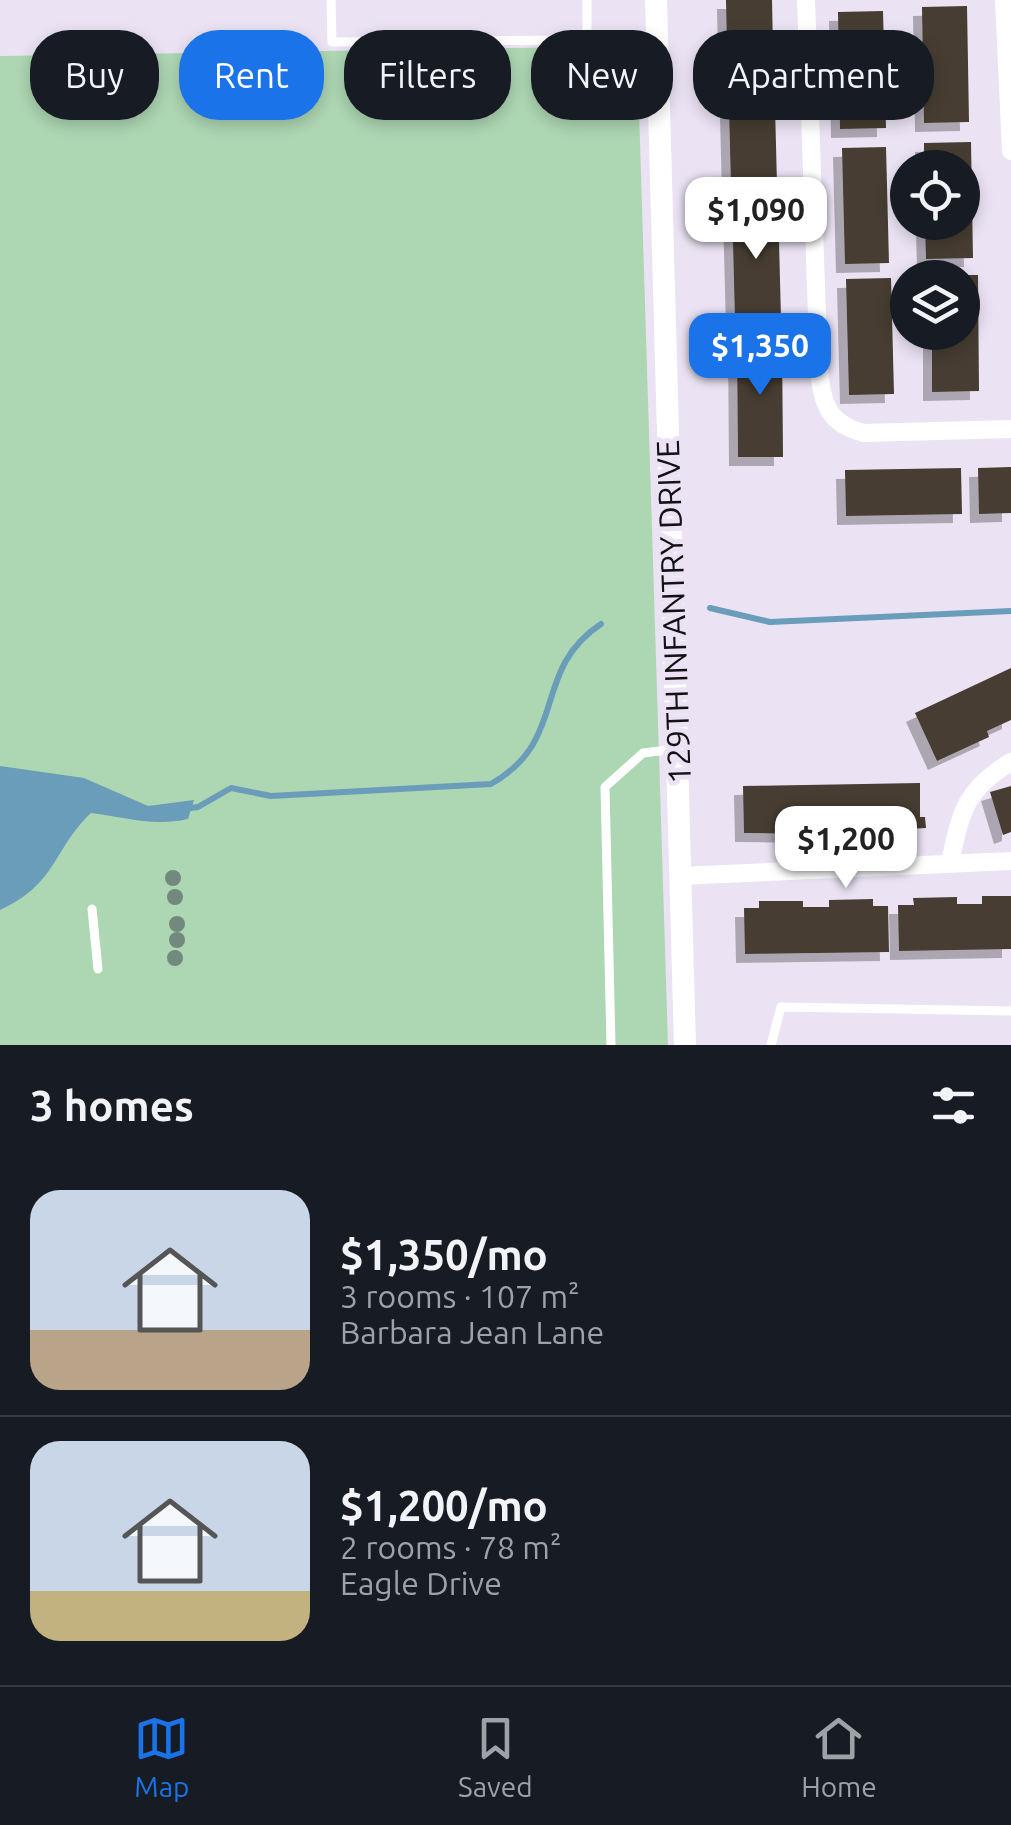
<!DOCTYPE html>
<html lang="en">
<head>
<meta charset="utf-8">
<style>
	:root { --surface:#171b24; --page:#242831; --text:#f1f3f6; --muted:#9ea1a6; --line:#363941; --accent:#1a73e8 }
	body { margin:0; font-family:Ubuntu,sans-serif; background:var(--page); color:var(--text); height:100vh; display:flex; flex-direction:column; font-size:38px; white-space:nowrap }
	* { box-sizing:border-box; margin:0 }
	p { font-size:32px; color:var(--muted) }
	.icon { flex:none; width:55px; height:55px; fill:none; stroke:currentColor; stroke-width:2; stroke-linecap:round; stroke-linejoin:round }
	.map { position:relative; height:1045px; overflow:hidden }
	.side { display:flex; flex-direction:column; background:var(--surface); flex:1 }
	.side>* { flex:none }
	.banner { position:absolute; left:30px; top:30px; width:952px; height:90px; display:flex; gap:20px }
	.buttons { position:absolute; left:890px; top:150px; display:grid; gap:20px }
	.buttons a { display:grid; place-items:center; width:90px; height:90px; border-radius:50%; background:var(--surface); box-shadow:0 5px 15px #0003; font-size:50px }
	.price { position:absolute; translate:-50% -85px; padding:0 22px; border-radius:20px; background:#fff; color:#222; font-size:32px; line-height:65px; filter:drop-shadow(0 2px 5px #0008) }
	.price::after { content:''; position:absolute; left:50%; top:60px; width:30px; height:22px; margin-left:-15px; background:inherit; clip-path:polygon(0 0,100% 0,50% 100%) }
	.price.active { background:var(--accent); color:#fff }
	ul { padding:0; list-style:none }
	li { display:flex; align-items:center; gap:30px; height:250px; padding:0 30px }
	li+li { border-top:2px solid var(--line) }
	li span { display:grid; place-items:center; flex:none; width:280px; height:200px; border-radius:30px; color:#555 }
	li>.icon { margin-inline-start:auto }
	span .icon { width:120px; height:120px; fill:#fffc; stroke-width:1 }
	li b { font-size:42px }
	h2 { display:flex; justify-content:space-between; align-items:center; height:120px; padding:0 30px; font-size:42px }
	.pill { padding:0 35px; border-radius:40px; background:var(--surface); box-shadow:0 5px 15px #0003; font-size:35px; line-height:90px }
	.pill.active { background:var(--accent); color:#fff }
	.tabs { display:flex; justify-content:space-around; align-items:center; height:140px; border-top:2px solid var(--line); background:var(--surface); font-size:28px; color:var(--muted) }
	.tabs a { display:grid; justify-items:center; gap:5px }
	.tabs .active { color:var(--accent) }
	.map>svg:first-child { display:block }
	.green { fill:#add6b2 }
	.water { fill:#699dba }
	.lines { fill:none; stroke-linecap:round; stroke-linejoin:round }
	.stream { stroke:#699dba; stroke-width:6 }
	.building { fill:#473d31; filter:url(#shadow) }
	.service { stroke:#fff; stroke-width:9 }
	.minor { stroke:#fff; stroke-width:18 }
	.tertiary { stroke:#fff; stroke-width:22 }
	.tree { fill:#72897d }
	.labels { text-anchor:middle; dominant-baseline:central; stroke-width:10; stroke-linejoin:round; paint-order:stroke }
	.street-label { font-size:32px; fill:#131016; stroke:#ebe3f4 }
</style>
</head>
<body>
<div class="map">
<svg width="1011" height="1045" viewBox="0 0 1011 1045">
	<defs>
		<filter id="shadow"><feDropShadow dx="-9" dy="9" stdDeviation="0" flood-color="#0004"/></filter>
	</defs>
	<rect width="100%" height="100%" fill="#ebe3f4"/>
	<path class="green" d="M637,46L668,1045H0V56Z"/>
	<path class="water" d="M0,766L84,778L148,806L194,800L188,819C152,827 126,817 91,813C53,849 57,884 0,910Z"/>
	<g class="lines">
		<g class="stream">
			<path d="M710,608L770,622L1011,611"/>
			<path d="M183,809L198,807L231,788L271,796L491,784C570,739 530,671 601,624"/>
		</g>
	</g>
	<g class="building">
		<path d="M726,0H772L773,48L727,49Z"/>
		<path d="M967,6L969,122L924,123L922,7Z"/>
		<path d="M883,11L886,128L840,129L838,12Z"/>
		<path d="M774,67L777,185L731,186L728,69Z"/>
		<path d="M971,142L973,258L926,259L925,222H962V168H924V143Z"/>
		<path d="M886,147L889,263L845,264L842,148Z"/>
		<path d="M778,203L781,319L735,320L732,204Z"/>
		<path d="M962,275H978L979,391L932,392V332H962Z"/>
		<path d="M891,278L894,394L849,395L846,279Z"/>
		<path d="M737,340H782L783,457H738Z"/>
		<path d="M1011,467V513L979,514L978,468Z"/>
		<path d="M961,468L962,514L846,516L845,470Z"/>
		<path d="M1011,668V720L987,731L989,737L937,761L915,713Z"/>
		<path d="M920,783V817H925L926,828L907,829L908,835L744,833L743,786Z"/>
		<path d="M1011,786V832L1003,835L990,792Z"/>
		<path d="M982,896H1011V949L899,951L898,905H914L913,898L957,897V904H982Z"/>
		<path d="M873,899V906H888L889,952L745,954L744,908H759V901H803V907H829V900Z"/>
	</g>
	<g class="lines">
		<g class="service">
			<path d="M331,0L332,42L587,40V0"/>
			<path d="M92,909L98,969"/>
			<path d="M611,1045L605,787L643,753L676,749"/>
			<path d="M771,1045L781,1007L1011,1011"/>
		</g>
		<g class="minor">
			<path d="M806,0L819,372C823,407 830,424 864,433L1011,429"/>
			<path d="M1004,0L1011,151"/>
			<path d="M950,862C961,813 964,790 1011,762"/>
			<path d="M680,876L1011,861"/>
		</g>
		<path class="tertiary" d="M656,0L685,1045"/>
	</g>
	<g class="tree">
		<circle cx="173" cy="878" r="8"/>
		<circle cx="175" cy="897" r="8"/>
		<circle cx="177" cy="924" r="8"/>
		<circle cx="177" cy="940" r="8"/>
		<circle cx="175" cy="958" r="8"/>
	</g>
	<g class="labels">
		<g class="street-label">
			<text transform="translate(673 612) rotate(-92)">129TH INFANTRY DRIVE</text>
		</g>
	</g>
</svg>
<div class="buttons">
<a><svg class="icon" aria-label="locate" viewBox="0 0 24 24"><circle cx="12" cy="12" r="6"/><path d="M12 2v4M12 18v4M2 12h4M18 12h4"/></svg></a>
<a><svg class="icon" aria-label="layers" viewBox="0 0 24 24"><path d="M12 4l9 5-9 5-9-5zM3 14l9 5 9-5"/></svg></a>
</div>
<b class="price" style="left:756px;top:262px">$1,090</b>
<b class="price active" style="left:760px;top:398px">$1,350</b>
<b class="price" style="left:846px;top:891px">$1,200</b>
<div class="banner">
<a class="pill">Buy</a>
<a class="pill active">Rent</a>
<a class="pill">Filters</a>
<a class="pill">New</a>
<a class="pill">Apartment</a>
</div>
</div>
<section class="side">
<h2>3 homes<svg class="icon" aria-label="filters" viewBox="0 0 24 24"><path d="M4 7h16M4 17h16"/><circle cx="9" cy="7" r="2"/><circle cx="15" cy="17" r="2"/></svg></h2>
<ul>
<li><span style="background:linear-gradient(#c9d6e8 70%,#b9a48a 0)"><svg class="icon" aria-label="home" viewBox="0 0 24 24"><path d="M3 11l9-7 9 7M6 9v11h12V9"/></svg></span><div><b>$1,350/mo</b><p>3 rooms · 107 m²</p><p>Barbara Jean Lane</p></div></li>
<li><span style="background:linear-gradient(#c9d6e8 75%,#c2b280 0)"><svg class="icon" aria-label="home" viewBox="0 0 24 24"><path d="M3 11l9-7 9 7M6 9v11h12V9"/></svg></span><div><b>$1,200/mo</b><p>2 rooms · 78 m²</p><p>Eagle Drive</p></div></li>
</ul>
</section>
<nav class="tabs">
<a class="active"><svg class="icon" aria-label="map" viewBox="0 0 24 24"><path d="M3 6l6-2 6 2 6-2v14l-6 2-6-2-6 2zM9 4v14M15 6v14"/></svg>Map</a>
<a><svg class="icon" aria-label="saved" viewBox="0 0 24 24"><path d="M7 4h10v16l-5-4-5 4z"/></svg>Saved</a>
<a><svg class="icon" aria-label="home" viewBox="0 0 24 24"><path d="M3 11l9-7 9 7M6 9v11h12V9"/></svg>Home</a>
</nav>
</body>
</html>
